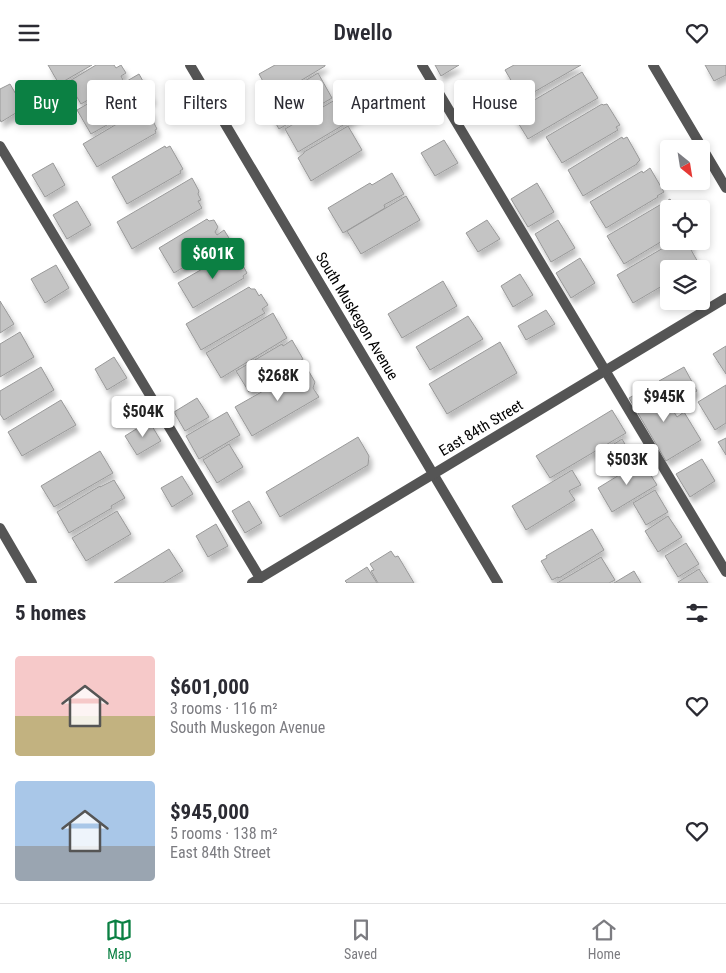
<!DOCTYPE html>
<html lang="en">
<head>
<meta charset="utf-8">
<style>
	:root { --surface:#fff; --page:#f2f2f3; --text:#2b2b33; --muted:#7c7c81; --line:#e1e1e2; --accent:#0b8043 }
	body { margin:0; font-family:"Roboto Condensed",sans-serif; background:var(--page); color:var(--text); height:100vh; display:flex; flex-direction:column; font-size:19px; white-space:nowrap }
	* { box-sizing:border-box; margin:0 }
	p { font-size:16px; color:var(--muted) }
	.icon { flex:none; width:28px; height:28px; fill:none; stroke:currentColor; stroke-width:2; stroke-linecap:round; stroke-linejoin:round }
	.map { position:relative; height:518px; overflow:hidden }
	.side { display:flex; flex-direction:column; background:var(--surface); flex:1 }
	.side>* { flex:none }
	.banner { position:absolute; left:15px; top:15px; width:696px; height:45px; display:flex; gap:10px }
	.needle { width:32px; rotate:150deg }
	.buttons { position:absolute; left:660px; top:75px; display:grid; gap:10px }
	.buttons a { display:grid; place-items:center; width:50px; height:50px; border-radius:5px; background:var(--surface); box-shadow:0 2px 8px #0003; font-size:25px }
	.price { position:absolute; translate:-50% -42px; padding:0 11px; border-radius:5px; background:#fff; color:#222; font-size:16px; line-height:32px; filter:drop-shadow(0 1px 2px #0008) }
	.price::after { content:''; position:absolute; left:50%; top:30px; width:15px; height:11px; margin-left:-8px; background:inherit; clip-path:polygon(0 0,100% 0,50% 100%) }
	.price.current { background:var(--accent); color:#fff }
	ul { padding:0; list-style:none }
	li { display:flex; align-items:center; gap:15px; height:125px; padding:0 15px }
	li span { display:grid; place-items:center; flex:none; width:140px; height:100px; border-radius:5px; color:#555 }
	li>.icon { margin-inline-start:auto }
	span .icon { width:60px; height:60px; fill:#fffc; stroke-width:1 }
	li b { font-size:21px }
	h2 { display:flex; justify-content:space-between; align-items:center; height:60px; padding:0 15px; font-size:21px }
	.pill { padding:0 18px; border-radius:5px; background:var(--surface); box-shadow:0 2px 8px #0003; font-size:18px; line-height:45px }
	.pill.current { background:var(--accent); color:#fff }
	header { display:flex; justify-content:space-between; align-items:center; height:65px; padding:0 15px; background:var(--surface); font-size:22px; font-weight:600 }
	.tabs { display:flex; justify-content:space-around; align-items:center; height:70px; border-top:1px solid var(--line); background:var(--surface); font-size:14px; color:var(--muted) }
	.tabs a { display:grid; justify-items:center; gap:2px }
	.tabs .current { color:var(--accent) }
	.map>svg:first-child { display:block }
	.building { fill:#c4c4c4; stroke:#999; filter:url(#shadow) }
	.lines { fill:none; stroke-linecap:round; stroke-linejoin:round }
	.service { stroke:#555; stroke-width:10 }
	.minor { stroke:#555; stroke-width:10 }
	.labels { text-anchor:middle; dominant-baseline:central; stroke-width:5; stroke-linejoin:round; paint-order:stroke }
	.street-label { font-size:15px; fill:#000; stroke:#fff }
</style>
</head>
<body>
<header><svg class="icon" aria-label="menu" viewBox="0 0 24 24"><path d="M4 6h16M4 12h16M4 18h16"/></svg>Dwello<svg class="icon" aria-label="heart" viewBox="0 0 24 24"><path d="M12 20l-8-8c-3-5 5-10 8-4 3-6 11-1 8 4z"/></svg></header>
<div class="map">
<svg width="726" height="518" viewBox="0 0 726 518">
	<defs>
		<filter id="shadow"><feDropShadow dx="3" dy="5.5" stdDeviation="2.5" flood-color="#0004"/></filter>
	</defs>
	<rect width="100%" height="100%" fill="#fff"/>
	<g class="building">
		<path d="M48,0H92L59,19Z"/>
		<path d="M96,0H114L116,3L121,0L126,8L121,11L123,15L81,39L68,17Z"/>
		<path d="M275,0H325V1L272,33L259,9Z"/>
		<path d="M435,0H459L441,11Z"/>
		<path d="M514,0H581L522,34L505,5Z"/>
		<path d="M705,0H726V10L714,16Z"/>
		<path d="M582,7L598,33L528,74L512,48Z"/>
		<path d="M318,8L332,33L279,64L265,40Z"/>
		<path d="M139,9L153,34L91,69L77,45Z"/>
		<path d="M10,19L24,43L1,57L0,54V24Z"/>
		<path d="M352,25L365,47L298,87L285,64Z"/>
		<path d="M602,39L603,40L607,39L620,60L616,62L618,65L562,98L546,72Z"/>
		<path d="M148,42L153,51L151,52L157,64L155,65L156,68L97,102L83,79L142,44L143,45Z"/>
		<path d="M348,61L362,85L311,116L298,93L304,88V87Z"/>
		<path d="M622,72L623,74L627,72L640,95L637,98V99L583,131L568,105Z"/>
		<path d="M444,75L458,98L435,111L421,88Z"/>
		<path d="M165,81L166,83L170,81L183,104L180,106L181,108L127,139L112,112Z"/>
		<path d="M53,98L65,120L45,132L32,110Z"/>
		<path d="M650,103L664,127L657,131L658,132L606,163L590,137L642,106L643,108Z"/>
		<path d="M392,108L404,129L384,140L385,143L343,168L328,143L370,118L372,120Z"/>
		<path d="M192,113L199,126L198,129L201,135L198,136L202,143L132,184L117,157Z"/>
		<path d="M537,118L554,147L528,162L511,134Z"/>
		<path d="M406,131L420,155L361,189L347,166Z"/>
		<path d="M670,134L676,144H669V172L624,199L607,171Z"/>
		<path d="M77,136L91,160L67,174L53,150Z"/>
		<path d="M207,154L209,156L214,155L218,162L215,167L217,170L224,165L229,173L221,177L222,179L174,208L159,183Z"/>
		<path d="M487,155L500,174L478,187L466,168Z"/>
		<path d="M558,155L575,183L551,197L535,169Z"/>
		<path d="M675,176H690L693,181L690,183L699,199L691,204H669V217L633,238L617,210Z"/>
		<path d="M230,188L231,191L234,190L239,198L241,197L247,208L243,211L244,213L193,243L178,218Z"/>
		<path d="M580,193L595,218L571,233L556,208Z"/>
		<path d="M56,200L69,223L45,238L31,214Z"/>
		<path d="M520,209L533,230L513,242L501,221Z"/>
		<path d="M443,216L457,241L402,273L388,249Z"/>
		<path d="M249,222L251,224H255L259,231L261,229L268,240L262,244L265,248L201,285L186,259Z"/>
		<path d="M0,236L14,259L0,268Z"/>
		<path d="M546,245L555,259L526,275L518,261Z"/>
		<path d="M273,248L287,273L221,313L206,288Z"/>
		<path d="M468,251L483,274L430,305L416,282Z"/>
		<path d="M20,267L34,292L0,312V279Z"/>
		<path d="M292,275L303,294L249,327L236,306L282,279L283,281Z"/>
		<path d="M500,277L517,308L447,349L429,319Z"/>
		<path d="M726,281V309L713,289Z"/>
		<path d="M114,292L127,313L107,325L95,304Z"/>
		<path d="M41,302L54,325L4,355L0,349V326Z"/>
		<path d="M684,302L697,326L673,340L659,316Z"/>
		<path d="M302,304L304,307L308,305L315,317L313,323L319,332L252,371L235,342Z"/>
		<path d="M656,318L677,352L684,347L701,375L666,396L629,333Z"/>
		<path d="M726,320V358L715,365L698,337Z"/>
		<path d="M197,333L209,352L185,366L174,347Z"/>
		<path d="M61,335L76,360L22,391L8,367Z"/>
		<path d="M612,345L626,368L550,413L536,391Z"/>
		<path d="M227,347L240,370L199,394L186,371Z"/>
		<path d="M149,356L161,376L137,390L125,371Z"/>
		<path d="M358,372L369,391L368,400L280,452L266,427Z"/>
		<path d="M726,373V390L718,377Z"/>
		<path d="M622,374L635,396L611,411L598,389Z"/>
		<path d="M229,379L243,402L217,418L203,395Z"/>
		<path d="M100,386L113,408L54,442L41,421Z"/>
		<path d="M702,394L715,416L690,432L676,409Z"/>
		<path d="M642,396L657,420L612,447L598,423Z"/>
		<path d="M572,405L581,420L569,426L575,435L526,465L512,441Z"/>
		<path d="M182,411L193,429L172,442L161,423Z"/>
		<path d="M114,415L125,433L111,441L112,443L69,468L57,447L100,421V422Z"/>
		<path d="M655,425L668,447L646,460L633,438Z"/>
		<path d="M249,436L262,458L245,468L232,446Z"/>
		<path d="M117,446L131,469L86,496L72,473Z"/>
		<path d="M668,451L682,472L658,487L645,466Z"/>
		<path d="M216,459L228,481L208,492L196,471Z"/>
		<path d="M592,464L604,485L559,513L558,512L552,515L541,496L547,493L546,491Z"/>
		<path d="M686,478L699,499L678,512L665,491Z"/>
		<path d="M169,484L183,506L163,518H114Z"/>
		<path d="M391,486L395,492L398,491L414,518H378L371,506L374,505L370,499Z"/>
		<path d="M601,492L615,515L609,518H557Z"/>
		<path d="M367,502L377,518H347L345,516Z"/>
		<path d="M699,504L708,518H679L678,517Z"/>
		<path d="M634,506L641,518H614Z"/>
	</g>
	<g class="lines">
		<g class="service">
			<path d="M422,0L726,507"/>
			<path d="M0,81L260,513"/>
		</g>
		<g class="minor">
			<path d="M190,0L498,518"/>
			<path d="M653,0L726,123"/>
			<path d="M0,463L32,518"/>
			<path d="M252,518L726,233"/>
		</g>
	</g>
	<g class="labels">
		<g class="street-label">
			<text transform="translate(357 251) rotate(59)">South Muskegon Avenue</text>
			<text transform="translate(481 363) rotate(-31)">East 84th Street</text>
		</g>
	</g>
</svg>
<div class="buttons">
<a><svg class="needle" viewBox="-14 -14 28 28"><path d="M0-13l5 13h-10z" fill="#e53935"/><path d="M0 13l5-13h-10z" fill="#7c7c81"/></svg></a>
<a><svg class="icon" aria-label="locate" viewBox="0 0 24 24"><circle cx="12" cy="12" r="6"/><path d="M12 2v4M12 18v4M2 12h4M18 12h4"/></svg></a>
<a><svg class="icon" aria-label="layers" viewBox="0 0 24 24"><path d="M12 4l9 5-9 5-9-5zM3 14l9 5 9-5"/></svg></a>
</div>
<b class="price current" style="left:213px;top:215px">$601K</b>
<b class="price" style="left:278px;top:337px">$268K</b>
<b class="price" style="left:664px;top:358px">$945K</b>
<b class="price" style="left:143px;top:373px">$504K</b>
<b class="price" style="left:627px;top:421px">$503K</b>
<div class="banner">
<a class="pill current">Buy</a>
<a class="pill">Rent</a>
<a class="pill">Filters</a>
<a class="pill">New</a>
<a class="pill">Apartment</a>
<a class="pill">House</a>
</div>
</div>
<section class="side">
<h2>5 homes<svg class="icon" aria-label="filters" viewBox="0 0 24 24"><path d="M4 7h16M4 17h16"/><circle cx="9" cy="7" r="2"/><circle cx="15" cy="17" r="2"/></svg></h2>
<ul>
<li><span style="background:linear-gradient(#f6c9c9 60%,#c2b280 0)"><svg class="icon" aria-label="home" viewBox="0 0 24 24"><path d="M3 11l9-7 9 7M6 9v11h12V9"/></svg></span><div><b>$601,000</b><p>3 rooms · 116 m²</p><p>South Muskegon Avenue</p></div><svg class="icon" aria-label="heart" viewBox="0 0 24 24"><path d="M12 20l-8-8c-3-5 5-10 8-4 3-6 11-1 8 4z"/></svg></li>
<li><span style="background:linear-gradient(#a9c7e8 65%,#9aa5b1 0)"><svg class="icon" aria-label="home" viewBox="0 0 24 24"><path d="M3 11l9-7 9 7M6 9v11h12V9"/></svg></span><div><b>$945,000</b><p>5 rooms · 138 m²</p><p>East 84th Street</p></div><svg class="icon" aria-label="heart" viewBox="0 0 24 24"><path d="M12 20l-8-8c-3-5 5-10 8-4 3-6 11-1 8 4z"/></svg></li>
</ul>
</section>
<nav class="tabs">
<a class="current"><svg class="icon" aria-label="map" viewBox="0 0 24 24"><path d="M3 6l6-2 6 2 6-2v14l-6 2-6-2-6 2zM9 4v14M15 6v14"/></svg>Map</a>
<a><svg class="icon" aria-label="saved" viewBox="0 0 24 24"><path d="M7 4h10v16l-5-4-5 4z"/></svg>Saved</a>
<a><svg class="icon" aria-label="home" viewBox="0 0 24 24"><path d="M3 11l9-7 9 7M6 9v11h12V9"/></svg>Home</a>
</nav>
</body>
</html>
